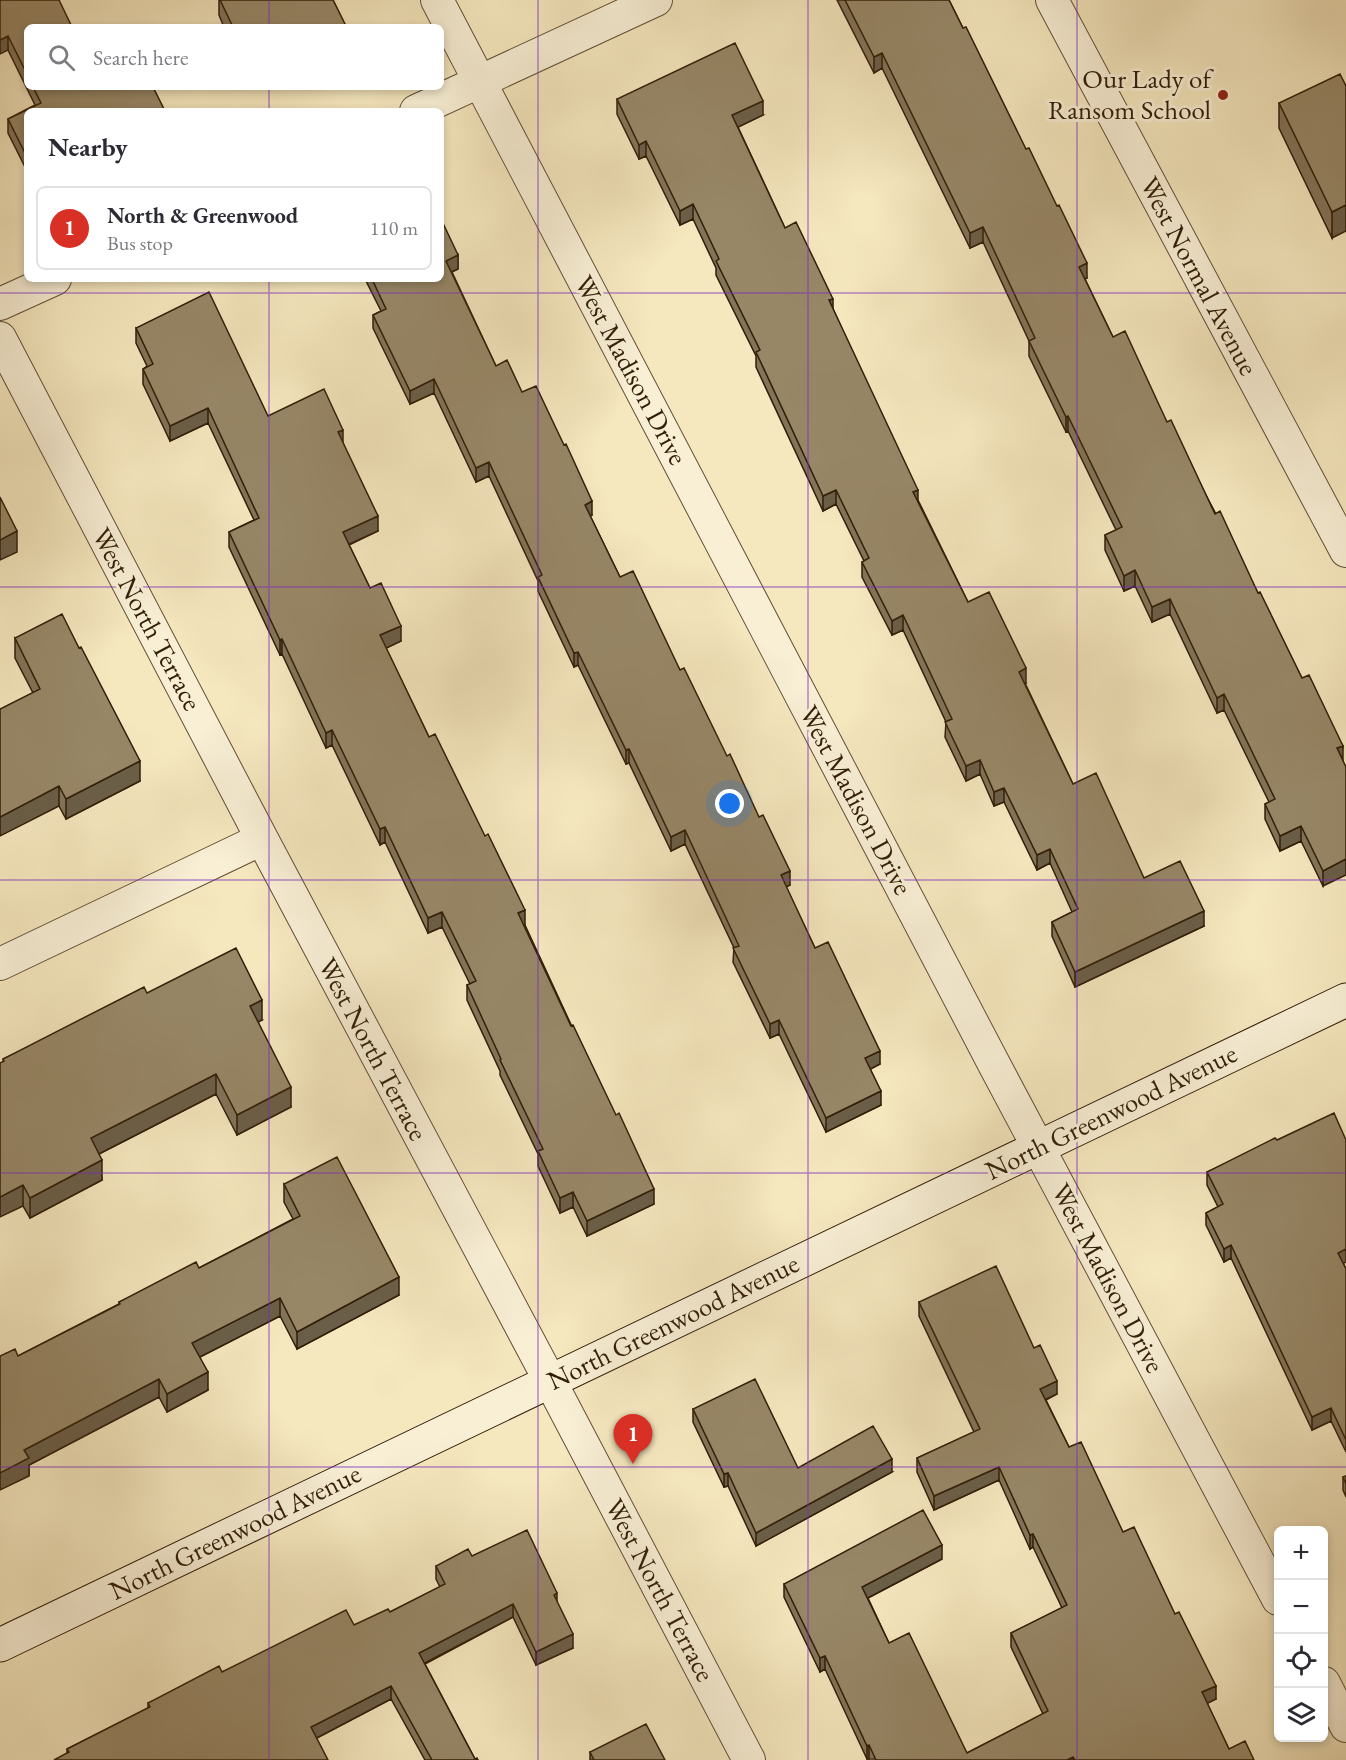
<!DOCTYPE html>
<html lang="en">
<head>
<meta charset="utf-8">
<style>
	body { margin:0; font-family:"EB Garamond",serif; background:#f7f7f7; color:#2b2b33 }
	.controls { position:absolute; right:18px; bottom:18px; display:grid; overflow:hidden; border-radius:9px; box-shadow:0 3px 9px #0003 }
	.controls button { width:54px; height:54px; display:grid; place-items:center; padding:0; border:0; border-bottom:2px solid #e1e1e2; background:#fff; color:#2b2b33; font:30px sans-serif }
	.you { position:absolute; left:730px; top:804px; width:21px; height:21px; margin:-15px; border:4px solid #fff; border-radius:50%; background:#1a73e8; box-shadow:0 0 0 9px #1a73e833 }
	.badge { display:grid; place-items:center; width:39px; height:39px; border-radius:50%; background:#d93025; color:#fff; font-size:20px; font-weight:700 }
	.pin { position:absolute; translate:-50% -50px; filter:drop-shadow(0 2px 3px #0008) }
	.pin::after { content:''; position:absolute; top:32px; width:21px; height:18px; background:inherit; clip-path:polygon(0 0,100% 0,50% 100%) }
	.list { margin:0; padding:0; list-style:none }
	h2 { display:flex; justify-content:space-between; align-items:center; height:78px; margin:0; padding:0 24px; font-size:26px }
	h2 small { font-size:20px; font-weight:400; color:#7c7c81 }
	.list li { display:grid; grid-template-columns:39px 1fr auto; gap:18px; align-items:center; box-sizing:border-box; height:84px; margin:0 12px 12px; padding:0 12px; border:2px solid #e1e1e2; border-radius:9px }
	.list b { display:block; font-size:22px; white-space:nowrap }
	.list p { margin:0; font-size:20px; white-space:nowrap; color:#7c7c81 }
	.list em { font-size:20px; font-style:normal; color:#7c7c81 }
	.icon { flex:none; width:33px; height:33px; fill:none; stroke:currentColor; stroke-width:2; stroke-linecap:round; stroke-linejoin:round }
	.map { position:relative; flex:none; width:1346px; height:1760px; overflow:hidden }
	.search { position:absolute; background:#fff; box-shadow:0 3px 9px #0003; left:24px; top:24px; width:420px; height:66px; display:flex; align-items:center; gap:15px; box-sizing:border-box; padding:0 21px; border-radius:9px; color:#7c7c81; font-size:22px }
	.panel { position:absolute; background:#fff; box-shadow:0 3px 9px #0003; left:24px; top:108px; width:420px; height:174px; border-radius:9px }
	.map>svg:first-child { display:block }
</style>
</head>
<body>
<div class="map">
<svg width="1346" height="1760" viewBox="0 0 1346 1760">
	<rect width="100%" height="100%" fill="#f5e7be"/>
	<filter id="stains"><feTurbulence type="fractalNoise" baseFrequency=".00333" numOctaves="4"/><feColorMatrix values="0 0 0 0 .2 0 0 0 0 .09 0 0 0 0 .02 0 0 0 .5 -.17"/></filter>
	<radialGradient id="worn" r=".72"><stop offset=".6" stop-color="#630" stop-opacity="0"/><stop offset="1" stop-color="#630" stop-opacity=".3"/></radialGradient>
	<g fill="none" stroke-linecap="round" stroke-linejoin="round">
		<defs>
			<path id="street" d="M437,0l558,1066 283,533
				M1052,0l294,551
				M416,111l240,-111
				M0,304l55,-25
				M0,338l262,501 288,542 199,379
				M0,964l262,-125
				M1324,1683l22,43"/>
			<path id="secondary" d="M0,1645l1346,-645"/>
		</defs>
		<use href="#street" stroke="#635036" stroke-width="34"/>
		<use href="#secondary" stroke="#321e08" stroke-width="35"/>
		<use href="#street" stroke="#f8efd5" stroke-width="32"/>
		<use href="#secondary" stroke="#f8efd5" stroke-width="33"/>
	</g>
	<path fill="#827459" stroke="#321e08" stroke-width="1.5" d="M0,0l27,27v60h126l-126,24v60l-19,-38v-14l27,-14 -27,-55z
		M219,0h114l13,27h-122l-5,-12z
		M837,0h112l138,278 -2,1 28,58 54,85 91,171 44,85 41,68 -20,140 -22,-45 -21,10 -15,-32v-15l4,-2 -45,-92 -7,3 -47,-99 -18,8 -17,-36 -11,5 -19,-41v-15l11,-5 -48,-99 -2,1 -37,-76v-15l-46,-99 -13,6 -88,-180 -8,5z
		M1346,86l-14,152 -53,-110v-25z
		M617,99l146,16 -25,12 47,101 48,81 85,191 50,102 58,81h-1l48,101 71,94 60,48 -129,61 -23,-51v-14l20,-10 -22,-49 -13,7 -33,-68 -10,4 -14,-32 -14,7 -21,-44 1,-15 -43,-92 -11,5 -30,-58v-15l2,-1 -28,-57 -13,7 -67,-144v-11l-40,-81v-7l-23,-49 -13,6 -34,-69 -7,3 -22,-45z
		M458,255v14l-6,3 44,94 26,26 70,123 -2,1 30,61 60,93 110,215 -4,2 29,61 65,116 -10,5 11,36 -55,27 -47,-98 -9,4 -37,-76 1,-14 -49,-104 -14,7 -42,-88 -3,1 -48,-99 -4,2 -36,-76v-10l-49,-105 -13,6 -42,-89 -24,11 -37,-76v-13l8,-4 -16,-32h76z
		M136,328l132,88 75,27 35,88 -29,14 21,43 31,53 -15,7 43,89 96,188 129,279 -67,32 -14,-29 -13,6 -22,-47v-12l-38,-79v-4l-33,-71v-15l3,-1 -28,-57 -14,6 -43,-91 -5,3 -48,-100 -6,3 -44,-94 -2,1 -51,-108v-15l25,-12 -46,-97 -38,18 -27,-57v-15l4,-3 -11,-23z
		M15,638l125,143 -74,38 -7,-13 -26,-113 -18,-35z
		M147,993l115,27 -4,2 33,85 -54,28 -21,-41 -117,60 3,26 -72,38 -7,-12 -20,-147z
		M1277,1140l69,122 -3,1 3,6v183l-15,-31 -19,9 -81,-172 -7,4 -18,-37v-12l12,-6 -11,-22v-13z
		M284,1184l115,111 -102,54 -17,-33 -80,41 8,33 -41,22 -8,-15 -130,68v11l-11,-120 101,-52v-2l80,-34 94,-49 -9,-17z
		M919,1302l115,46 23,46 -11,6 23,47 54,85 93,167 -9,4 22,46 25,11 -387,-1 -42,-90 -5,3 -36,-75v-13l158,-25 -74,39 21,45 78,110 76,-39 -32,-67v-14l51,-25 -29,-61 -3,2 -31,-69 -65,30 -17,-38v-14l57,-26 -55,-116z
		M693,1409l105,59 94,4 -136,74 -28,-60 -4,1 -31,-65z
		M1346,1476v21l-3,-7v-13z
		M472,1556l85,46 16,46 -37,17 -23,-48 -88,47 50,95 3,1h-53l-34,-61 -74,39 -250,15v-4l81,-41v-5l74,-31 132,-47 36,-13 50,-25 -4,-8v-13z
		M590,1752l75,8h-75z"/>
	<path fill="#6a5e48" stroke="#321e08" stroke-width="1.5" d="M8,36v14l-8,4v-14z
		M882,53v15l-8,5v-16z
		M763,101v14l-31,15v-15z
		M646,141v15l-7,3v-14z
		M693,204v15l-13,6v-14z
		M1346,205v26l-14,7v-26z
		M983,227v15l-13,6v-15z
		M458,255v14l-12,5v-13z
		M1087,263v15l-8,4v-15z
		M833,299v14l-4,-13z
		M434,379v14l-24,11v-13z
		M208,408v15l-38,18v-15z
		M1068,416v15l-2,1v-15z
		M343,430v15l-5,-13z
		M489,462v14l-13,6v-14z
		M836,490v14l-13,7v-15z
		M918,490v14l-5,-12z
		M592,501v14l-7,4v-14z
		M378,516v15l-35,16v-15z
		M17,531v21l-17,8v-20z
		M1135,570v16l-11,5v-15z
		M1170,599v15l-18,8v-15z
		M903,615v15l-11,5v-14z
		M401,626v15l-21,10v-16z
		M282,639v15l-2,1v-15z
		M578,652v13l-4,2v-14z
		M1026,668v15l-7,3v-14z
		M1224,694v16l-7,3v-15z
		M332,730v15l-6,3v-15z
		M1343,746v15l-6,-13z
		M629,749v14l-3,1v-14z
		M980,760v14l-14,7v-15z
		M140,761v20l-74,38v-20z
		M59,786v20l-59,30v-19z
		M1004,788v14l-10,4v-14z
		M1301,826v15l-21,10v-15z
		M385,827v15l-5,3v-16z
		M685,830v14l-14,7v-14z
		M1050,849v14l-13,7v-15z
		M1346,859v16l-23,11v-15z
		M790,871v14l-9,4v-14z
		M525,910v15l-7,3v-15z
		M1204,911v15l-129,61v-15z
		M442,912v15l-14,6v-15z
		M262,1000v20l-12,6v-20z
		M779,1020v14l-9,4v-14z
		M880,1051v13l-15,8v-14z
		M216,1074v20l-125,64v-20z
		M291,1087v20l-54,28v-20z
		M881,1091v14l-55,27v-14z
		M102,1160v20l-72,38v-20z
		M23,1185v21l-23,11v-20z
		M654,1189v15l-67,32v-15z
		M573,1192v15l-13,6v-15z
		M1231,1245v13l-7,4v-13z
		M1346,1249v13l-8,4v-13z
		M399,1277v18l-102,54v-17z
		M280,1298v18l-88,45v-18z
		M208,1372v18l-41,22v-18z
		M159,1379v18l-130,68v11l-29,14v-17l24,-23z
		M1057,1381v13l-17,8v-13z
		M1331,1408v13l-19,9v-13z
		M892,1459v13l-136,74v-13z
		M999,1467v13l-65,30v-14z
		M728,1473v13l-4,1v-13z
		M1033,1534v13l-3,2v-14z
		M942,1545v14l-80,42v-14z
		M557,1593v13l-3,-11z
		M513,1604v13l-94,49v-13z
		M573,1634v14l-37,17v-13z
		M825,1656v13l-5,3v-14z
		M391,1686v13l-80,42v-14z
		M1216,1686v13l-14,7v-14z
		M869,1745v14h-2v-13z"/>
	<path fill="#978767" stroke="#321e08" stroke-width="1.5" d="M0,0h59l13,27h-45v47l-19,-38 -8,4z
		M220,0h113l13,26 -3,1h-110z
		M845,0h104l14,28 3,-1 60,122 3,-1 28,58 2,-1 28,58 -8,4 34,70 12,-6 42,91 4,-2 44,94 5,-3 38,82 2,-1 42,86 7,-3 34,71 -6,2 9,19v92l-23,12 -22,-45 -21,10 -15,-32 10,-5 -51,-105 -7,4 -47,-99 -18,8 -17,-37 -11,6 -19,-41 17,-8 -54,-111 -2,1 -37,-76 6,-3 -52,-111 -13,6 -88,-180 -8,4z
		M735,43l28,58 -31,14 53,113 11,-6 37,77 -4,1 89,190 -5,2 55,110 21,-10 37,76 -7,4 54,112 23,-11 48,105 36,-17 24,50 -129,61 -23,-50 26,-13 -28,-60 -13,6 -33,-67 -10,4 -14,-32 -14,6 -21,-44 7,-3 -49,-104 -11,6 -30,-59 7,-4 -33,-68 -13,6 -67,-144 4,-2 -44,-89 3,-2 -26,-55 -13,7 -34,-70 -7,4 -22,-46z
		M1340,74l6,12v119l-14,7 -53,-109z
		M33,87h120l12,24h-138v46l-19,-38 33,-16z
		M441,219l17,36 -12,6 50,105 11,-6 15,32 14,-6 28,59 2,-1 26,57 -7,4 35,72 13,-6 47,99 4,-2 43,88 3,-2 29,63 4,-2 27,56 -9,4 34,73 13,-6 52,109 -15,7 16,33 -55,27 -47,-98 -9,4 -37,-76 6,-2 -54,-116 -14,7 -42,-88 -3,1 -48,-98 -4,1 -36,-76 4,-2 -53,-113 -13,6 -42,-89 -24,12 -37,-76 13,-6 -14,-30h69z
		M209,292l59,124 56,-27 19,41 -5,2 40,84 -35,16 27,56 11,-5 20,43 -21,9 49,102 6,-3 50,102 3,-2 37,76 -7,3 53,113 2,-1 43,90 3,-2 35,76 -67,32 -14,-29 -13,6 -22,-47 5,-2 -43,-89 1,-1 -34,-74 9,-4 -34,-69 -14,6 -43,-91 -5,2 -48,-99 -6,3 -44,-94 -2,1 -51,-108 30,-14 -51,-110 -38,18 -27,-57 10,-5 -17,-36z
		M0,497l17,34 -17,9z
		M62,614l17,34 2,-1 59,114 -74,38 -7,-13 -59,31v-108l40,-20 -25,-51z
		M236,948l26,52 -12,6 41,81 -54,28 -21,-41 -125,64 11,22 -72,38 -7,-13 -23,12v-134l4,-2 -1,-2 141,-72 3,6z
		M1334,1113l12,27v109l-8,4 8,16v171l-15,-32 -19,9 -81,-172 -7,4 -18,-36 17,-9 -16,-32 68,-34 2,2z
		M337,1157l62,120 -102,55 -17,-34 -88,45 16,29 -41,22 -8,-15 -135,71 5,8 -29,15v-117l15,-7 3,7 102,-52 -1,-2 77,-40 3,6 101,-52 -16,-32z
		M996,1266l38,82 6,-3 17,36 -17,8 29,58 12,-5 42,90 11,-5 41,87 4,-2 37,74 -14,6 27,57 16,-8 9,19h-179l-2,-3 -6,3h-191l-7,-15 -2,1 -42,-90 -5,2 -36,-74 139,-74 19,35 -80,42 27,56 20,-10 58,120 81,-42 -37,-78 56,-28 -34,-71 -3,1 -31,-68 -65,29 -17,-38 63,-29 -61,-127z
		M755,1379l43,89 75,-42 19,33 -136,74 -28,-60 -4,1 -31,-65z
		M1346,1476v8l-3,-7z
		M527,1530l30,63 -3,2 19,39 -37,18 -23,-48 -94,49 56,106 2,-1 1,2h-46l-41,-74 -80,41 17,33h-274l15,-8 -2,-3 83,-42 -2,-4 71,-37 3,6 124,-62 8,15 34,-16 2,3 55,-28 -9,-18 32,-17 4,7z
		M646,1724l19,36h-71l-4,-8z"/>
	<path fill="none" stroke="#7b2cbf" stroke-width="1.5" stroke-opacity="0.55" d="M269,0v27M538,0v1760M808,0v1760M1077,0v1760M269,87v24M269,279v1481M0,293h1346M0,587h1346M0,880h1346M0,1173h1346M0,1467h1346"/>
	<circle fill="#8f2418" stroke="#f8efd5" stroke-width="2" cx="1223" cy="95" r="6"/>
	<g text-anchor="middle" stroke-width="6" stroke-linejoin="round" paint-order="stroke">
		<g font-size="27" fill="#321e08" stroke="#f8efd5" text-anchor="end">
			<text x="1211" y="88">Our Lady of<tspan x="1211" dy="31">Ransom School</tspan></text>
		</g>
		<g font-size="27" fill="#321e08" stroke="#f8efd5">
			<text transform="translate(1199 276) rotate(62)" y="9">West Normal Avenue</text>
			<text transform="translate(631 370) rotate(62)" y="9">West Madison Drive</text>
			<text transform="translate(147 619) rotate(62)" y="9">West North Terrace</text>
			<text transform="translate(856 800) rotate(62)" y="9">West Madison Drive</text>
			<text transform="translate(373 1049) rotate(62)" y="9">West North Terrace</text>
			<text transform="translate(1111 1112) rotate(-26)" y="9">North Greenwood Avenue</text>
			<text transform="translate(1108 1278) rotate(62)" y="9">West Madison Drive</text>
			<text transform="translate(673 1322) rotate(-26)" y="9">North Greenwood Avenue</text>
			<text transform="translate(235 1532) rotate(-26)" y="9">North Greenwood Avenue</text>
			<text transform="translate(660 1590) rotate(62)" y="9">West North Terrace</text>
		</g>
	</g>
	<rect width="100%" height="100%" filter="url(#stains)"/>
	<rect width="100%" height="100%" fill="url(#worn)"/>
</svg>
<div class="controls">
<button>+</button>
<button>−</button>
<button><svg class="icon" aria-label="locate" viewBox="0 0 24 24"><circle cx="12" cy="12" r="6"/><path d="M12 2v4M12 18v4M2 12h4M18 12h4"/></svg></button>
<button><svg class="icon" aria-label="layers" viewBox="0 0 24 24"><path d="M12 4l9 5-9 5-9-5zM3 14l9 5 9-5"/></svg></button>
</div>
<div class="you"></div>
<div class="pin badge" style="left:633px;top:1464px">1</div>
<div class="search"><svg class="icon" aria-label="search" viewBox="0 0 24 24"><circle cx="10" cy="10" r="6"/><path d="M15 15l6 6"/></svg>Search here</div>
<section class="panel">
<h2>Nearby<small></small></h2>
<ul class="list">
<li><span class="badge">1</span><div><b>North &amp; Greenwood</b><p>Bus stop</p></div><em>110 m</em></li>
</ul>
</section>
</div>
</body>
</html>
